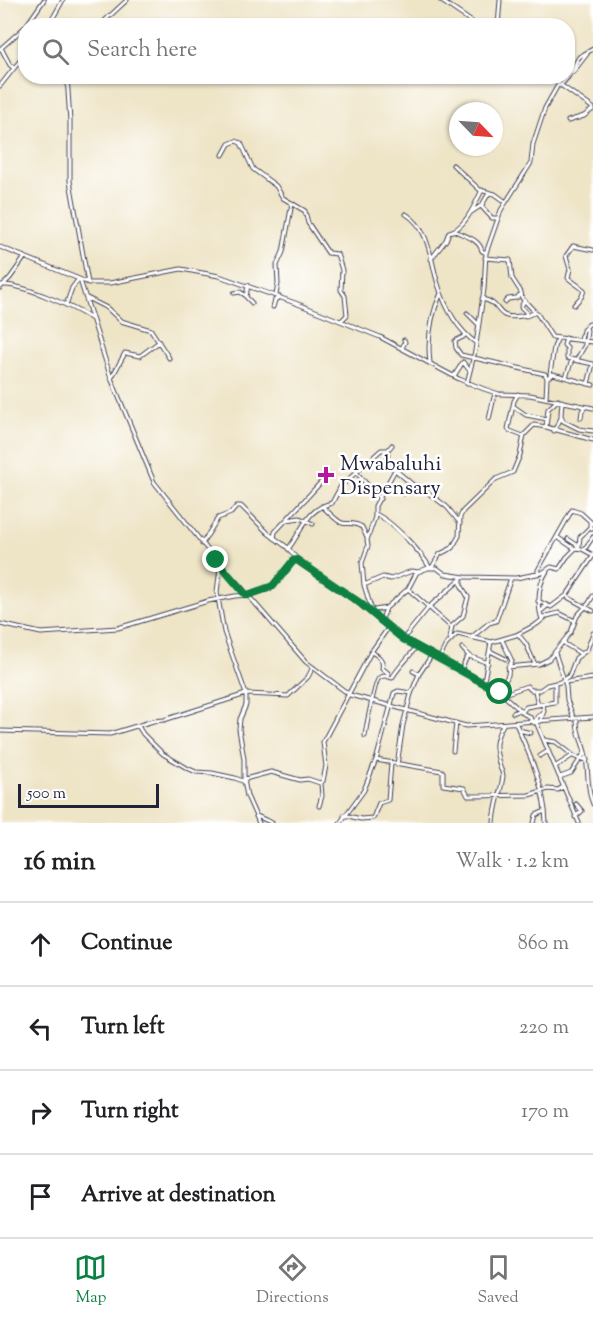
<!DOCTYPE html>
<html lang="en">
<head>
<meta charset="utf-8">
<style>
	body { margin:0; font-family:"Sorts Mill Goudy",serif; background:#f6f6f6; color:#202124 }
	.compass { position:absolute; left:449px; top:102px; width:54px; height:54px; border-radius:50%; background:#fff; box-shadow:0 2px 4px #0004; rotate:115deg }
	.scale { position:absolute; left:18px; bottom:15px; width:141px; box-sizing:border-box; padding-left:6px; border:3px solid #22223b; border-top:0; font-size:16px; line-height:21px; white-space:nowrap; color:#22223b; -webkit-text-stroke:4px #fff; paint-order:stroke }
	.stop { position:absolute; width:18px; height:18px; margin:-14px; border:4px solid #0b8043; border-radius:50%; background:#fff }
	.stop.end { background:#0b8043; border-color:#fff; box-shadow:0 2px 6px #0008 }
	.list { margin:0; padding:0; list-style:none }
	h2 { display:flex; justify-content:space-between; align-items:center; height:78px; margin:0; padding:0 24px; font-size:26px }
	h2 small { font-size:20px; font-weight:400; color:#757577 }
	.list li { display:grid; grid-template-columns:39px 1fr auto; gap:18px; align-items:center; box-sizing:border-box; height:84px; padding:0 24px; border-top:2px solid #e0e0e0 }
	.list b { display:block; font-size:22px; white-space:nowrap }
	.list em { font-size:20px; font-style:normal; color:#757577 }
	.icon { flex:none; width:33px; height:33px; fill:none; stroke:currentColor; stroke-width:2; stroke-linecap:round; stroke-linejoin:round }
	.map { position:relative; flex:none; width:593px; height:823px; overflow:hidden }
	.search { position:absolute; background:#fff; box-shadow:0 2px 4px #0004; left:18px; right:18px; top:18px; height:66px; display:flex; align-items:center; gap:15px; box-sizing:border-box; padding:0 21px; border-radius:24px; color:#757577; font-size:22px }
	.sheet { height:414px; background:#fff }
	nav { display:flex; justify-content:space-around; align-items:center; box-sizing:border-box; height:84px; border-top:2px solid #e0e0e0; background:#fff; font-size:16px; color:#757577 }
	nav a { display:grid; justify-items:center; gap:3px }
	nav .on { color:#0b8043 }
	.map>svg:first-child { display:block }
</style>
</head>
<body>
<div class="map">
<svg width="593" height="823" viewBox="0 0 593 823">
	<rect width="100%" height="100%" fill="#fff"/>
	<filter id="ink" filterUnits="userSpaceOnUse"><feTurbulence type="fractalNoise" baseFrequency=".0167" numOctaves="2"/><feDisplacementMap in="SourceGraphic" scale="12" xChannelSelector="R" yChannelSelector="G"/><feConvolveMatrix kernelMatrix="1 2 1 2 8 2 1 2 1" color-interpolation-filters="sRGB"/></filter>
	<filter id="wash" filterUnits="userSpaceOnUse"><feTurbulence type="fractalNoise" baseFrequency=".008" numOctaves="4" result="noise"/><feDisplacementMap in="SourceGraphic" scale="24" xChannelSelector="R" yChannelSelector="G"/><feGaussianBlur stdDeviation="1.35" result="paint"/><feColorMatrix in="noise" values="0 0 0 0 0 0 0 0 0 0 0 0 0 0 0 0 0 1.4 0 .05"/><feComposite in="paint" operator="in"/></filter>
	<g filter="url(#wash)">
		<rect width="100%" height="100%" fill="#eee4c6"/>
	</g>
	<g filter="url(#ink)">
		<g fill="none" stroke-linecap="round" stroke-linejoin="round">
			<defs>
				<path id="minor" d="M440,0l38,26
					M26,26l18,-26
					M46,26l8,-10 9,-16
					M99,26l28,-26
					M498,26l2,-26
					M1,48l9,17 4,3
					M0,49l26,-23
					M573,72l14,-18
					M67,76l3,45v60l18,102
					M548,76l45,32
					M0,86l26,-33
					M560,86l8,-9 11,-20 14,-8
					M568,121l16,-5 9,-7
					M223,155l6,-11 7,-3 5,2 12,26 23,17 7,12 22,13 3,12 20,30 9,1 5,16 -1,20 4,6 2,19 -6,6
					M453,165l27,25 15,4 11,8
					M481,206l11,12h5
					M470,213l12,-8 7,-12
					M406,214c24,15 24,45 32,70 7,23 19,45 38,59
					M455,231c10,5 24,8 27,20l4,2
					M0,247l89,36h21l71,-14 38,7 79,28 82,33 79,42 25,10 15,5 31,1 63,13
					M485,258l25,2 2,18 9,14 1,6 16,17 14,22 41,5
					M431,259l15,-19 3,-8c16,-3 26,-28 33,-42
					M80,280l31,98 43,104 73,92 13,12 66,76 44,33 116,31 127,-9
					M0,285c22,-2 73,22 92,34
					M248,285l-2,12 6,6
					M0,288l10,-10 15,-21
					M234,293l6,-1 5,3
					M276,295l2,-11 -1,-19 6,-13 9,-49
					M87,298l20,10 14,13 30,9 18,28
					M482,299c23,4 10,24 44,16
					M524,301l-3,6 5,5v4l10,-4
					M505,302l3,-3 8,-1 4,-3
					M66,305l6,-17 6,-8
					M574,305l8,-9 2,-6 -16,-12 2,-9 -4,-13 7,-10 20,4
					M273,307l2,-7 5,-3
					M467,313l11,11
					M586,327l1,4 -2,14 -8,14 2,2 14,3 -5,20
					M466,334l-3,3 -8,4 1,7 5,7 75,17 9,2 2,4
					M566,338l-2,7 3,3v10l11,3
					M581,340l2,-10 6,-6h4
					M402,348l3,-6 -1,-2
					M430,363c-3,-25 1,-48 11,-70
					M550,374l4,-27 4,-9
					M454,376l9,-14 7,9
					M112,377l13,-24 15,3 19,-14
					M566,377l6,-17
					M467,383l8,-32 9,-62 2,-36 15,-43 30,-47 2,-19 12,-36 13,-23
					M518,394l-4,7 -6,28 2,2 13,5
					M546,398l1,-20 6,-4 40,11
					M558,400l-10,9 -2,18 47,13
					M562,401l-1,14 2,6 16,8 14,2
					M513,406l13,9 21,4
					M581,418l1,-7 3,-4
					M489,419l6,-26
					M554,431l7,-13
					M388,451l-1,12 26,22
					M356,472l24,27
					M389,483l14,11 10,-9 6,1 28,21 13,16
					M322,506c5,5 15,15 20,17 8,2 10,-2 20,4l5,11
					M375,514c16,6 47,39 55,54
					M287,520l13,-2 13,6
					M590,522v5l3,2
					M557,537l18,12
					M274,538l1,-6 49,-53
					M568,539l9,6
					M202,544l16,-26 13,-5 6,-7h4l27,27 20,15 13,16 59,40 39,32 101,56 24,22 6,3 2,5
					M579,546l1,-9 10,-10
					M288,549c15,-19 18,-40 44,-46l9,-17 40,-36h7l4,-5
					M584,550l9,-13
					M593,556l-26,39 2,3 24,13
					M432,567l8,-13 12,-6 7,-12 1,-19 3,-6 33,-32 17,-7 7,-17 4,-20 10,-10 12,2
					M220,568l-3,24 7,40 22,62v11l-6,14 -1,10 5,30v21l3,16 12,27
					M538,573v-3l34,-60 9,3 12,11
					M364,585l19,-8 8,2 21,-8 6,1 10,-4h9l8,6 20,3 51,1 26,-5 9,-6 8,2 8,-12 9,-9 6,1 11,6
					M408,589l43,38
					M538,601l13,6 16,-12
					M372,611l-8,-26 -2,-22 6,-17 -1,-6 8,-23v-11l20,-36
					M540,612c-2,-13 -1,-29 7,-41
					M372,613l3,-3 11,-2 22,-19 9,-17
					M542,620l-2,-8 7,-6
					M381,622l5,-14
					M0,624l41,9 77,-5 90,-27 27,-5 13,-1 21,-6 24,-28 4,-1
					M518,634l8,10 9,20
					M472,637l17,-14 7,-2 15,-43
					M450,638l2,-12 11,-10 5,-19 -7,-12v-7
					M403,639l26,-32 32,-28
					M564,641l1,3 16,10
					M462,648l7,8
					M490,651l16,8
					M371,652c8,4 13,8 11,16l6,5v4
					M555,653l11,33 1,14 7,19
					M439,659l7,-14 11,-11 35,8 24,-7 21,-11 10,-8 12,-3 16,8
					M508,667l31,-3 10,-5 22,-27 6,-16 12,-13 4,-7
					M461,670l5,-11 3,-3 19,7
					M413,671l6,3
					M484,681l7,-39
					M565,682l28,-4
					M535,691l3,14
					M500,692l8,-17 1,-9 3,-5 -10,-21
					M504,694l23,-8 4,4h9l7,-5 13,-3 9,-6 7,-18 11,-8 6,-17
					M522,712l4,-5 29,-5v-19
					M513,713l6,-3
					M577,719c-1,12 5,21 8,33 4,16 1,36 8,52
					M536,722l43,101
					M540,722l4,-11 -1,-7
					M534,723l4,-7 5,-2
					M516,724c14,31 29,64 30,99
					M138,726l5,8 20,20 24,14 9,4 16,1 23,5 10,4
					M519,730l12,3
					M0,731l110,3 43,-13 11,-1 82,-26 42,2 20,-19 5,-10
					M365,736c1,-8 10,-55 14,-58 4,-3 9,-2 13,0 7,-12 17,-20 24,-31
					M544,740l12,2 19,15 12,3
					M453,751l3,-28
					M540,756l8,-5
					M376,760l66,11 1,1v13l21,3 4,8h3l58,-1 19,-6 10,1 5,-3
					M397,765l6,-40 8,-31 8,-20 13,-19
					M556,766l16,-10
					M560,777l11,-4 14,-21
					M245,779l26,-7 29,8 8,-1 12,4 3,-2 3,-15 -3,-24 48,-90 17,-24
					M319,806l3,-10 -1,-13
					M344,815l17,4 12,-1 6,-15 9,-3 3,-36
					M257,816l15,7
					M575,817l7,-6 -6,-7
					M340,823l24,-33 13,-33 17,-64 4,-2 13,2
					M494,823c1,-18 7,-31 9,-47 0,-3 -2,-6 -3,-9 -5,-18 -7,-26 3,-42
					M534,823l2,-8 9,-4"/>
			</defs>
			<use href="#minor" stroke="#413f50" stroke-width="5"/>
			<use href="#minor" stroke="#fff" stroke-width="3"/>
		</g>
	</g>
	<g fill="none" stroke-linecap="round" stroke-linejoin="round" filter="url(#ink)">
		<path stroke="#0b8043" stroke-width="8" d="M216,560l29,34 3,1 25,-9 20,-25 4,-1 63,43 43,36 97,53"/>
	</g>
	<path fill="#b5179e" stroke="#fff" stroke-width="2" d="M323 466h6v6h6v6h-6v6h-6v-6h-6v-6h6z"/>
	<g text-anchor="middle" stroke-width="5" stroke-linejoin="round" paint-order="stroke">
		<g font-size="21" fill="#22223b" stroke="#fff" text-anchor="start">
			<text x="340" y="470">Mwabaluhi<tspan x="340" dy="24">Dispensary</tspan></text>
		</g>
	</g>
</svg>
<svg class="compass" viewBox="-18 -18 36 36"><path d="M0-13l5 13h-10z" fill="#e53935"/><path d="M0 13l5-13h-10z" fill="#757577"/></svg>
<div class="scale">500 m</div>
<div class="stop" style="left:500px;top:692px"></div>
<div class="stop end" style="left:216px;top:560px"></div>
<div class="search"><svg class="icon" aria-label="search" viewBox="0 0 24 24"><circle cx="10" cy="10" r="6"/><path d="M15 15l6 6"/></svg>Search here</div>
</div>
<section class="sheet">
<h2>16 min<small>Walk · 1.2 km</small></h2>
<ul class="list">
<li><svg class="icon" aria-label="ahead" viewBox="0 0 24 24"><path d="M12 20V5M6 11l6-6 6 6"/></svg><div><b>Continue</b></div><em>860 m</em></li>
<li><svg class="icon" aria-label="left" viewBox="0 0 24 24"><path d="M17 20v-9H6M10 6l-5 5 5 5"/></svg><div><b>Turn left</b></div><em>220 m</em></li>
<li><svg class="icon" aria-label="right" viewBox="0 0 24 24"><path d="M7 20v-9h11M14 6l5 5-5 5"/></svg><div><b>Turn right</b></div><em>170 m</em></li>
<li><svg class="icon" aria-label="arrive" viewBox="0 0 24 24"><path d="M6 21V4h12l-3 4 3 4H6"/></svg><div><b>Arrive at destination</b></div></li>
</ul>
</section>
<nav>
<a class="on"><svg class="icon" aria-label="map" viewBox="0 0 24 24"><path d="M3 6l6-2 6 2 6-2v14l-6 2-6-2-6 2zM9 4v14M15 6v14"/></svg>Map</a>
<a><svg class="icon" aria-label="directions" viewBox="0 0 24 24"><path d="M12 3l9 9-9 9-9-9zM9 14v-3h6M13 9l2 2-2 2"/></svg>Directions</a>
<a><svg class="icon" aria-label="saved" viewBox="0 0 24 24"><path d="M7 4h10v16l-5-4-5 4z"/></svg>Saved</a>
</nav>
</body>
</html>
